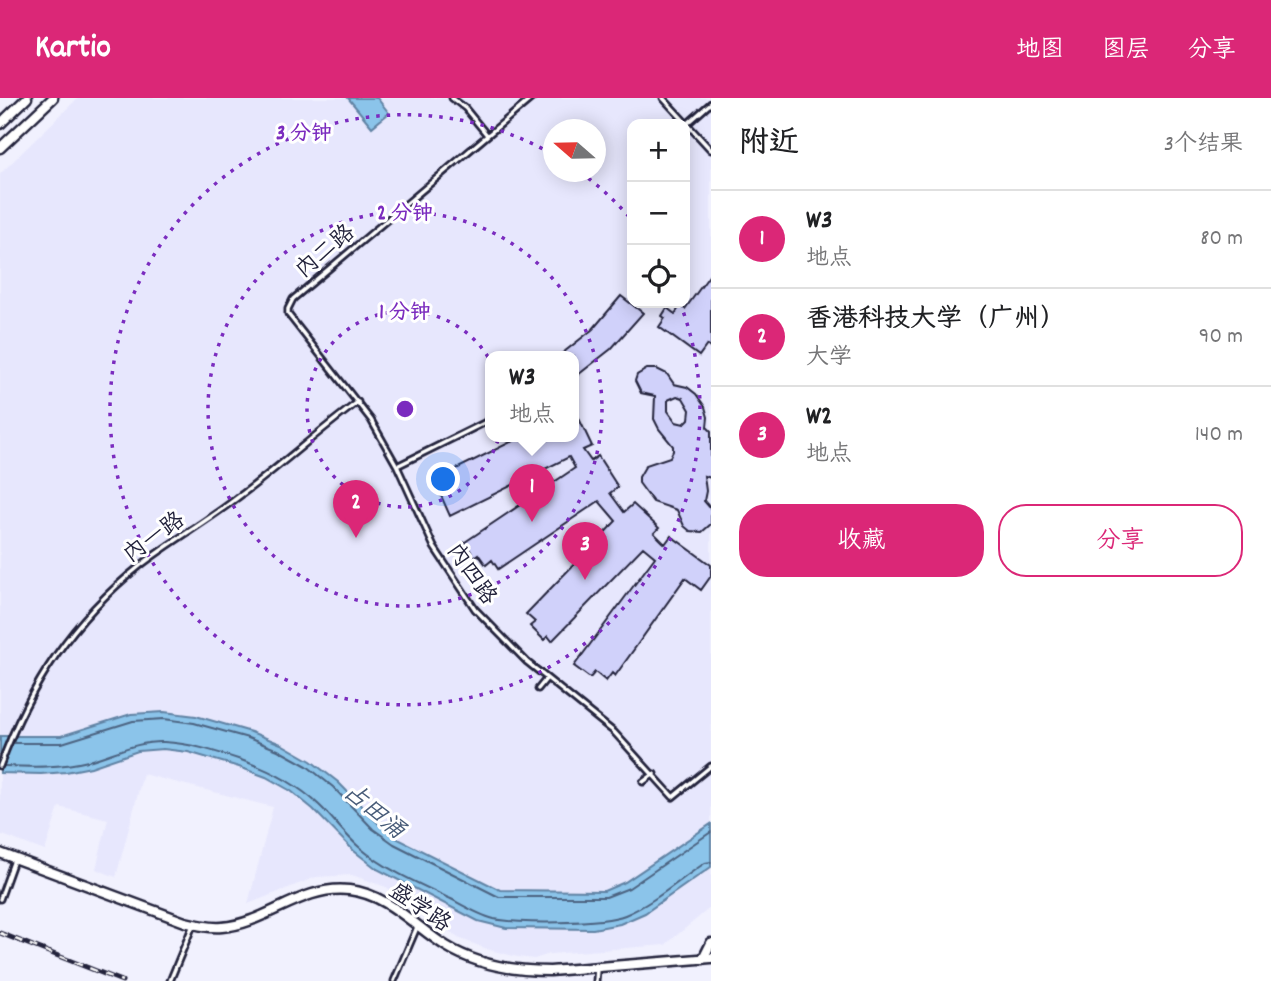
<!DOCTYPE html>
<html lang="zh">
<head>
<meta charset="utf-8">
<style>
	body { margin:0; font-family:Dekko,"LXGW WenKai TC",sans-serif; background:#f6f6f6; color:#202124 }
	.controls { position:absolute; right:21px; top:21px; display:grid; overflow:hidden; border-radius:14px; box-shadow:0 4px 18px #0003 }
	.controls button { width:63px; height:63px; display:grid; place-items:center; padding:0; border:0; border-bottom:2px solid #e0e0e0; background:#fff; color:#202124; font:35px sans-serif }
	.compass { position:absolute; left:543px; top:21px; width:63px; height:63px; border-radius:50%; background:#fff; box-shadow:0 4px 18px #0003; rotate:290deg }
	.you { position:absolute; left:444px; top:382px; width:24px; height:24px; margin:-18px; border:5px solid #fff; border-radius:50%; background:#1a73e8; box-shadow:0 0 0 10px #1a73e833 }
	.badge { display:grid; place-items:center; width:46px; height:46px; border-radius:50%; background:#db2777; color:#fff; font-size:23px; font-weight:700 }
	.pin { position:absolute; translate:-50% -58px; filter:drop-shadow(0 2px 4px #0008) }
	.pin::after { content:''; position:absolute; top:37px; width:24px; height:21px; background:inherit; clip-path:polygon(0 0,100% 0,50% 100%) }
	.popup { position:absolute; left:485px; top:253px; width:94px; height:91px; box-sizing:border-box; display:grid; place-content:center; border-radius:14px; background:#fff; filter:drop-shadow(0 2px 5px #0005); font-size:23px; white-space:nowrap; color:#757577 }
	.popup b { font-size:26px; color:#202124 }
	.popup::after { content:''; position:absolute; left:50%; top:100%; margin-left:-14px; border:14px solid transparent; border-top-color:#fff }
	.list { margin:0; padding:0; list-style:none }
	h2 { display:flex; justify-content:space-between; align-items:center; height:91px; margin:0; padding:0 28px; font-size:30px }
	h2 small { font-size:23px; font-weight:400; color:#757577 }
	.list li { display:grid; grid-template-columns:46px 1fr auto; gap:21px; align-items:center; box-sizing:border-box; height:98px; padding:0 28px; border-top:2px solid #e0e0e0 }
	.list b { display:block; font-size:26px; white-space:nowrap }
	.list p { margin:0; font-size:23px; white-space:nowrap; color:#757577 }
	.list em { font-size:23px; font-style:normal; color:#757577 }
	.actions { display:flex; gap:14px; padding:21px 28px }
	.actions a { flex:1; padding:16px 0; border:2px solid #db2777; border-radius:28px; text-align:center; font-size:24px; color:#db2777 }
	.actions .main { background:#db2777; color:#fff }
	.icon { flex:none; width:38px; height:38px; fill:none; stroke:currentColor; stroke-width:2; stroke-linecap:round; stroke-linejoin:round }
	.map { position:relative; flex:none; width:711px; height:883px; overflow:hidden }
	header { display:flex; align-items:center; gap:42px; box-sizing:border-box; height:98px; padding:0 35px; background:#db2777; color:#fff }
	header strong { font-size:33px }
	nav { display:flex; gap:38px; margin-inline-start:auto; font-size:24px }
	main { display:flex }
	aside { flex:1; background:#fff }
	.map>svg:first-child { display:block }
</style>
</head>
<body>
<header>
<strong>Kartio</strong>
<nav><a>地图</a><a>图层</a><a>分享</a></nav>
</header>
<main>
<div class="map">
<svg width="711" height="883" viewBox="0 0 711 883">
	<rect width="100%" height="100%" fill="#f1f1fe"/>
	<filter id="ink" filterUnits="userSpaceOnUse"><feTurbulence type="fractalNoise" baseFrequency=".0143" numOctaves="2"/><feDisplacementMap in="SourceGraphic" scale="14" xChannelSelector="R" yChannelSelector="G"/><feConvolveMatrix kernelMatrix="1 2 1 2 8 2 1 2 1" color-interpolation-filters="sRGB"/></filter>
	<g filter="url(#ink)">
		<path fill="#e7e7fd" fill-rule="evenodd" d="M78,0h633v809l-46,38 -115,9 -16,5 -16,-2 -28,-7 -32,-12 -42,-32 -30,-19 -34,-12 -36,2 -68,27 25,-97 -130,-33 -27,103 -20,-8 12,-50 -49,-12 -14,44 -45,-17v-660zM632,26h53v179h-53zM554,32h42v42h-42zM490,258h84v80h-84z"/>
		<path fill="#8bc4ea" stroke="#6183a4" stroke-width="2" d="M348,0h29l12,15 -17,14z
			M164,614l32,4 55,16 30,12 30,17 27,21 40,41 20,16 102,51 104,1 21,-9 86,-58v43l-66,46 -25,11 -27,5 -87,-1 -28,-7 -101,-52 -23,-18 -41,-42 -22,-18 -25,-14 -27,-10 -51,-15 -25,-3 -25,2 -47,16 -25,5 -25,2 -41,-1v-37h61l70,-22z"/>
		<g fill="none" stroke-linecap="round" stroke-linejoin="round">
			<path stroke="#4c6381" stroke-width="2" d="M13,645h49l71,-22 31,-2 30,4 54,15 30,12 29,16 26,21 40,42 21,15 105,53h107l23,-9 82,-56
				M4,668c28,1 56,2 84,-5 26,-7 49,-20 76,-19 26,1 53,10 77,18 29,10 56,24 78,45 14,13 25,29 40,42 27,23 60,37 92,52 13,7 28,16 43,20 25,5 109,5 131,-4 29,-12 54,-35 80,-52l6,-1"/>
		</g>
		<path fill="#d0d1fa" stroke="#22223b" stroke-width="2" fill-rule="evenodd" d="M711,175v76l-4,-4 -8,11 -40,-29 6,-9 -3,-2 5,-8 8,6 5,-8 5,3z
			M621,198l22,17 -32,36 -37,29v-22h-15l34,-27z
			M647,271h10l10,5 7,10 13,3 9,7 9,13 3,10 -1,10 4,4v47l-7,-2 2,15 -2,10 7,8v15l-9,8 -12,-1 -6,-5 -7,-16 -24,-8 -14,-19v-6l7,-12 24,-8 3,-6v-5l-14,-17 -5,-10 1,-23 -14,-3 -6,-12 2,-6zM677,298l6,2 7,12 -1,9 -5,5 -8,-2 -8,-11v-11z
			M574,310l18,38 -9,4 8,11 7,-5 20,31 -8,6 14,19 9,-8 26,24 -5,5 11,11 6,-8 40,29v11l-10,14 -16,-12 -70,98 -3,-3 -6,8 -11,-9 -5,6 -16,-12 81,-109 -12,-10 -91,94 -4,-5 -4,4 -14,-14 5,-4 -9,-8 90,-93 -17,-20 -101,68 -6,-9 -6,5 -8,-11 -4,3 -9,-15 110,-74 -6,-11 -119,59 -16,-36 89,-44h51z"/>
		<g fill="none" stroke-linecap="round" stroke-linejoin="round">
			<defs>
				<path id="service" d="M452,0l13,10 22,27
					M532,0l-239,201 -5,10v5l83,106 26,46 37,81 41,62 52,53 87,70 59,65 38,-31
					M663,0l48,52
					M686,27l25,-22
					M397,368l93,-46
					M538,591l9,-11
					M0,668c30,-82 72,-146 141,-201 31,-24 65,-43 96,-67 41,-30 79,-65 121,-96
					M643,684l11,-8
					M0,801l14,-39
					M170,883l23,-56
					M394,883l24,-56
					M596,883l1,-12"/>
				<path id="tertiary" d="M0,26l27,-26
					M0,50l53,-50
					M0,755l185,69c12,3 24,6 37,5 46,-4 79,-42 127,-37 39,4 66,37 97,56 31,19 68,25 104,25l161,-13
					M703,861l8,-16"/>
			</defs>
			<use href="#service" stroke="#22223b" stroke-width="9"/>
			<use href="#tertiary" stroke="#22223b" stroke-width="13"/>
			<use href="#service" stroke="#fff" stroke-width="3.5"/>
			<use href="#tertiary" stroke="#fff" stroke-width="8"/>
			<defs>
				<path id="rail" d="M0,835l122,48"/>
			</defs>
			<use href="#rail" stroke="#22223b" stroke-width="5"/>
			<use href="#rail" stroke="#fff" stroke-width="2.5" stroke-dasharray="8" stroke-linecap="butt"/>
		</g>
	</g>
	<g fill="none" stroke="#7b2cbf" stroke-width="3.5" stroke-dasharray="3.5 7">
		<circle cx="405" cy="311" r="98"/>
		<circle cx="405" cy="311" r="197"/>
		<path d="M580 74A295 295 0 0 1 631 121M680 205A295 295 0 1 1 552 56"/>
	</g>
	<g text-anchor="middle" stroke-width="6" stroke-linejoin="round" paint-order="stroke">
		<g font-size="23" fill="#22223b" stroke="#fff">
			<text transform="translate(324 152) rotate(-40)" y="8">内二路</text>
			<text transform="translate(153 438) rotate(-36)" y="8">内一路</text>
			<text transform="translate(473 475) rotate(55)" y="8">内四路</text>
			<text transform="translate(421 808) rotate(34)" y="8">盛学路</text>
		</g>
		<g font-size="24" font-style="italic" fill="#475b78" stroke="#fff">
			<text transform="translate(375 712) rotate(40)" y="8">占田涌</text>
		</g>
	</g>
	<circle cx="405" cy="311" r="10" fill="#7b2cbf" stroke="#fff" stroke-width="3.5"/>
	<g font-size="21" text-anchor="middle" font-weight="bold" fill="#7b2cbf" stroke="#fff" stroke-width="6" stroke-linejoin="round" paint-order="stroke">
		<text x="304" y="41">3 分钟</text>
		<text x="405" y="121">2 分钟</text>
		<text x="405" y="220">1 分钟</text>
	</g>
</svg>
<div class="controls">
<button>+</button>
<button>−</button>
<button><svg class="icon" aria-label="locate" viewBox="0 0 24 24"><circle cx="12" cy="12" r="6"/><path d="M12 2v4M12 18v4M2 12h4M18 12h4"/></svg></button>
</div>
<svg class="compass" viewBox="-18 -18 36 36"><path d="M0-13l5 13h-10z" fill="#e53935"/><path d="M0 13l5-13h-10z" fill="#757577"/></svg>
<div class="you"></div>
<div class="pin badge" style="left:532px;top:424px">1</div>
<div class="popup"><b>W3</b>地点</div>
<div class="pin badge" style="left:356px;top:440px">2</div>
<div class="pin badge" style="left:585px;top:482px">3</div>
</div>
<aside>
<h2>附近<small>3个结果</small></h2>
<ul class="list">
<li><span class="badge">1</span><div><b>W3</b><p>地点</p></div><em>80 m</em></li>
<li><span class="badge">2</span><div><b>香港科技大学（广州）</b><p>大学</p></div><em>90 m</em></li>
<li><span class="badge">3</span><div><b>W2</b><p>地点</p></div><em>140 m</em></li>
</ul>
<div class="actions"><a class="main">收藏</a><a>分享</a></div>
</aside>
</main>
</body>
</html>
